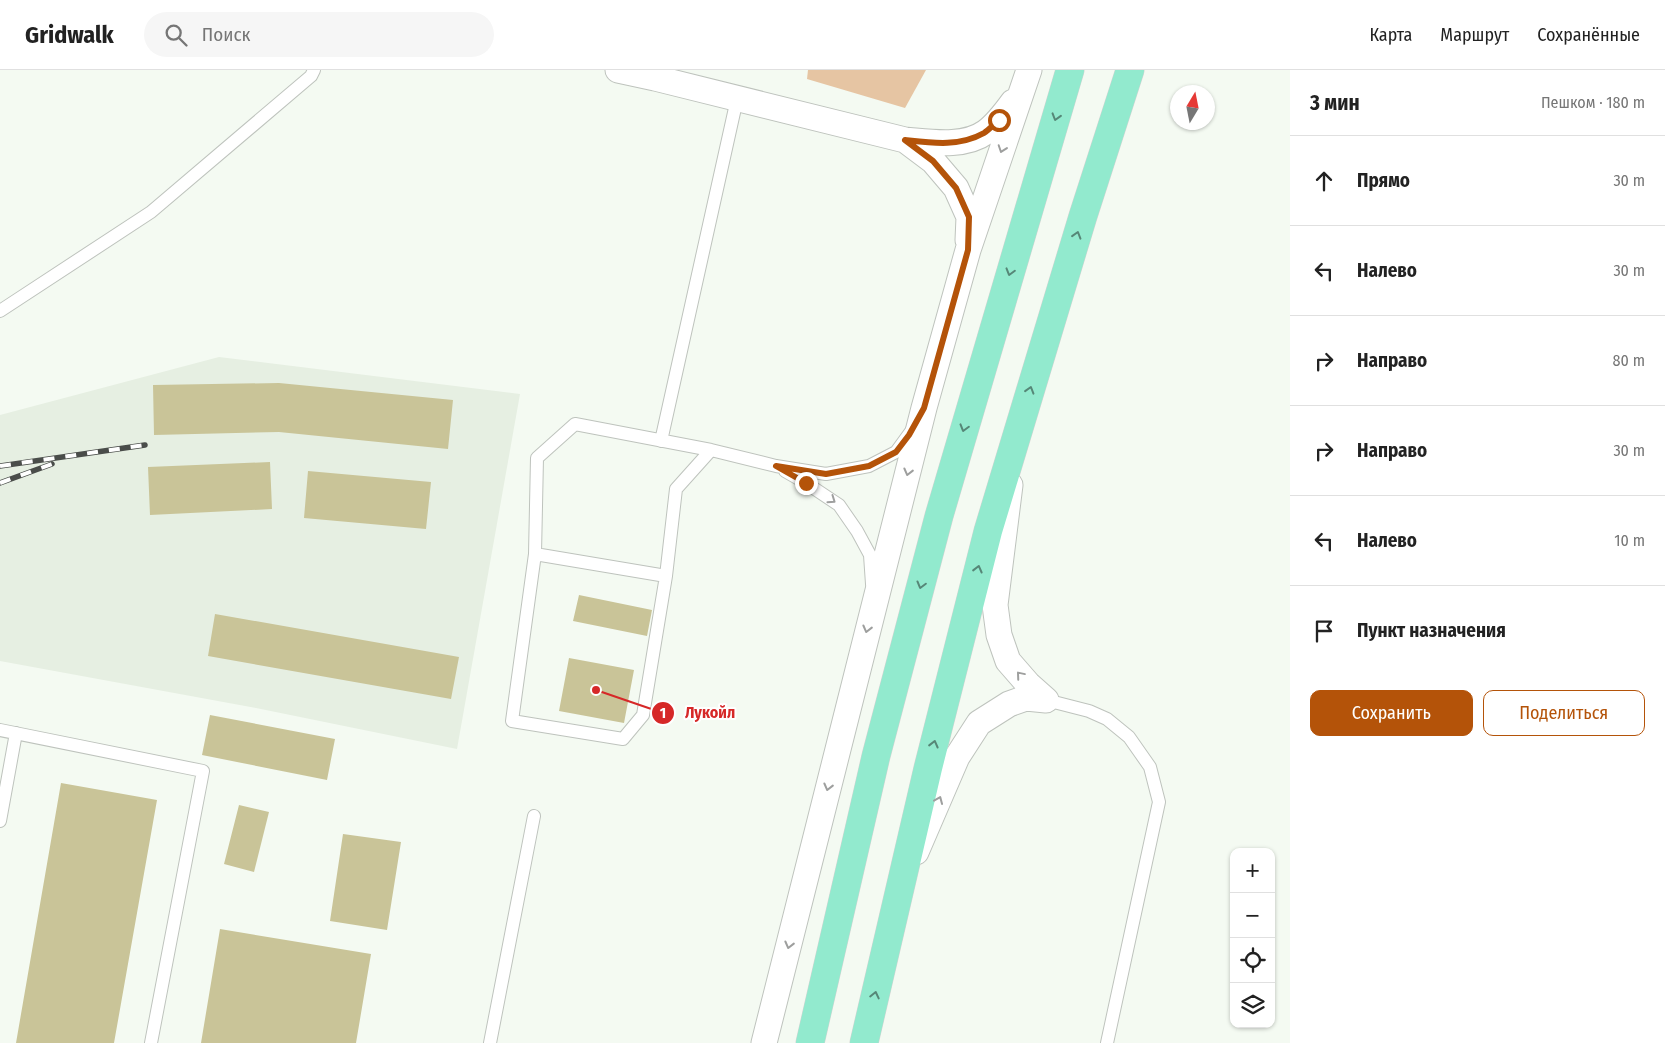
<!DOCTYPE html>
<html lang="ru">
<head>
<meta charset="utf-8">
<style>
	body { margin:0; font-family:"Fira Sans Condensed",sans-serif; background:#f6f6f6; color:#222 }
	.controls { position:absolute; right:15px; bottom:15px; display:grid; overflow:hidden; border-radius:10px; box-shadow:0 1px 4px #0004 }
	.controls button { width:45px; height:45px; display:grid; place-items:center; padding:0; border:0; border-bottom:1px solid #e0e0e0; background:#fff; color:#222; font:25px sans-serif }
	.compass { position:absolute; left:1170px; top:15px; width:45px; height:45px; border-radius:50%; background:#fff; box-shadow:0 1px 4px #0004; rotate:10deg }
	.stop { position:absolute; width:15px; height:15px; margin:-11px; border:4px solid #b45309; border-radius:50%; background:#fff }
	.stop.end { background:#b45309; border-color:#fff; box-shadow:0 1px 5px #0008 }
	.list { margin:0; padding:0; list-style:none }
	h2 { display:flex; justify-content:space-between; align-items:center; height:65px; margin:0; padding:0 20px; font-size:21px }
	h2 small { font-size:16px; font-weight:400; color:#767676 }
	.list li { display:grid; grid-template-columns:32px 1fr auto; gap:15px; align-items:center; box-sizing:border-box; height:90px; padding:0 20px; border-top:1px solid #e0e0e0 }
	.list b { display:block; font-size:19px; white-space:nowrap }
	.list em { font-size:16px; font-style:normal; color:#767676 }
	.actions { display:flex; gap:10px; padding:15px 20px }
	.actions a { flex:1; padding:11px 0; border:1px solid #b45309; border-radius:10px; text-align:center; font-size:18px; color:#b45309 }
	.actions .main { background:#b45309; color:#fff }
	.icon { flex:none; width:28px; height:28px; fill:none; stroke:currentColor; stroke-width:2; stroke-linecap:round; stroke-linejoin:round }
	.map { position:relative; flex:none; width:1290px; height:973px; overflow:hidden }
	header { display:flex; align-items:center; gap:30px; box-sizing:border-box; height:70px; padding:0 25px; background:#fff; border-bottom:1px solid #e0e0e0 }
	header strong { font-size:24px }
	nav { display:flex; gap:28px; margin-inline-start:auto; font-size:18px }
	.search { width:350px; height:45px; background:#f6f6f6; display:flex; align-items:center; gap:12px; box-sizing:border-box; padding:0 18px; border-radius:28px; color:#767676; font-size:19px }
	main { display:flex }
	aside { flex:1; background:#fff }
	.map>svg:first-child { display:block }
</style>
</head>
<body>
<header>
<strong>Gridwalk</strong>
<div class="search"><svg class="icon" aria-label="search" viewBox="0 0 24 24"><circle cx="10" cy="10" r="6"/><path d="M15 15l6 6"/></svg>Поиск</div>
<nav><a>Карта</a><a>Маршрут</a><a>Сохранённые</a></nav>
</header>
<main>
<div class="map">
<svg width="1290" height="973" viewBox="0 0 1290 973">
	<rect width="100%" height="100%" fill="#f4faf2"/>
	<path fill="#e6efe2" d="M219,287l301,37 -63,355 -201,-41 -256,-47v-246z"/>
	<path fill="#e6c5a3" d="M808,0h118l-21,38 -98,-29z"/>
	<path fill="#c9c498" d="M279,313l174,17 -5,49 -169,-17 -125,3 -1,-50z
		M270,392l2,47 -122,6 -2,-48z
		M308,401l123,11 -5,47 -122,-11z
		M579,525l73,15 -5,26 -74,-15z
		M215,544l244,43 -8,42 -243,-43z
		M569,588l65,12 -10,53 -65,-12z
		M210,645l125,24 -8,41 -125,-25z
		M61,713l96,17 -43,243h-98z
		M239,735l30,7 -15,60 -30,-8z
		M343,764l58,8 -14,88 -57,-9z
		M220,859l151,25 -15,89h-155z"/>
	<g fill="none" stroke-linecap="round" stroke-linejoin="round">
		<defs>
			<path id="lane" d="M0,241l151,-99 160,-136 3,-6
				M661,371l76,-342
				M785,401l21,12 33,22 18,26 13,24 2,29
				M535,484l-23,167 111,18 20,-24 23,-139 10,-87 35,-39
				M666,506l-131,-22 2,-96 38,-34 136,26 65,16 50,8 43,-8 27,-14 16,-22
				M1046,630l43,11 18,8 22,18 21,30 9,35 -52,241
				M0,660l203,41 -52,272
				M0,751l16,-88
				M490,973l44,-227"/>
			<path id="street" d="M618,0l37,8 250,62c25,2 59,8 81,-8 11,-8 19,-19 27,-30
				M905,70l28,21 23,27 13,29 -1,23
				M916,782l41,-95 22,-34 30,-19 17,-6 20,2 -18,-16 -20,-23 -9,-26 -4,-30 15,-120
				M764,973l160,-635 44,-158 61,-180"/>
			<path id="highway" d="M810,973l66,-287 63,-240 131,-446
				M864,973l64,-275 60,-237 95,-315 47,-146"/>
		</defs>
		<use href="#lane" stroke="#bec3bd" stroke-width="14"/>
		<use href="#street" stroke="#bec3bd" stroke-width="27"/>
		<use href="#highway" stroke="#d3d4d3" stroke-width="29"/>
		<use href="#lane" stroke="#fff" stroke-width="12"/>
		<use href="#street" stroke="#fff" stroke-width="25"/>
		<use href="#highway" stroke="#92eace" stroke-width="28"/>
		<defs>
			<path id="rail" d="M0,396l145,-21
				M0,413l52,-19"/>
		</defs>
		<use href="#rail" stroke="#4a4d4a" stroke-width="5.5"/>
		<use href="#rail" stroke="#fff" stroke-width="4" stroke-dasharray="11" stroke-linecap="butt"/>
	</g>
	<defs><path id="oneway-chevron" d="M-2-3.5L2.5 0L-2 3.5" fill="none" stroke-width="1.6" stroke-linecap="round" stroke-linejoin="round" transform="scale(1.25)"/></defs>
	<g stroke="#568777">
		<use href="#oneway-chevron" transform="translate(1056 47) rotate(107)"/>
		<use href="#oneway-chevron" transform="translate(1077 165) rotate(-73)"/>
		<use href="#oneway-chevron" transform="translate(1010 202) rotate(106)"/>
		<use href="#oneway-chevron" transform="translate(1030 320) rotate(-73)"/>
		<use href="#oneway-chevron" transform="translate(964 358) rotate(106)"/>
		<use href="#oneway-chevron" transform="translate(978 499) rotate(-76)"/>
		<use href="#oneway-chevron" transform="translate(921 515) rotate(105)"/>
		<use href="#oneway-chevron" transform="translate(934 674) rotate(-76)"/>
		<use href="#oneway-chevron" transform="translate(875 925) rotate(-77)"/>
	</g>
	<g stroke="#9e9f9e">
		<use href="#oneway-chevron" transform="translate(1002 79) rotate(109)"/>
		<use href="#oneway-chevron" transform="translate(908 402) rotate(104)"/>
		<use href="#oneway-chevron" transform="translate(832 430) rotate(35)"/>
		<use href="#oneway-chevron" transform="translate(867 559) rotate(104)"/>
		<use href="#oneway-chevron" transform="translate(1020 605) rotate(-130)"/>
		<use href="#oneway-chevron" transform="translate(828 717) rotate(104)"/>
		<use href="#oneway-chevron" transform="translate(939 730) rotate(-67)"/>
		<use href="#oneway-chevron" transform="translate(789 875) rotate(104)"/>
	</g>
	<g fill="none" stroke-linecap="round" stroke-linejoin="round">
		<path stroke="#b45309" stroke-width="6" d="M806,413l-30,-17 50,8 43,-8 27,-14 13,-17 15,-27 44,-158 1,-33 -13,-29 -23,-27 -28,-21c27,3 54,7 79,-7 5,-3 10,-9 15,-13"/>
	</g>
	<path fill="none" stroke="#d62828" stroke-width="2" d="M596 620L663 643"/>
	<g fill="#d62828" stroke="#fff" stroke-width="2">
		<circle cx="596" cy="620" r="5"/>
		<circle cx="663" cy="643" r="12"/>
	</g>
	<g font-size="15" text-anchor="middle" font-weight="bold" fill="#fff">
		<text x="663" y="648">1</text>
	</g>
	<g font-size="16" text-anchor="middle" font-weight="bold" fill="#d62828" stroke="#fff" stroke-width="4" stroke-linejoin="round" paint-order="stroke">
		<text x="710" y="648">Лукойл</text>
	</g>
</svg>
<div class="controls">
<button>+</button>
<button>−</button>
<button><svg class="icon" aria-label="locate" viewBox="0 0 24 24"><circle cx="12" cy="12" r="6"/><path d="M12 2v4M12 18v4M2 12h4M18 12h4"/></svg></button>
<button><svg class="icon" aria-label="layers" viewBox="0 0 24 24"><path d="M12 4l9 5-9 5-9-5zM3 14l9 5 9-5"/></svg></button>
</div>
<svg class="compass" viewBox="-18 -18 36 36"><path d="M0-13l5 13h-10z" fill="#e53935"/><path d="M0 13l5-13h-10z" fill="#767676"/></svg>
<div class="stop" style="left:999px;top:50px"></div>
<div class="stop end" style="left:806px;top:413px"></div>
</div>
<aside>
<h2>3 мин<small>Пешком · 180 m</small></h2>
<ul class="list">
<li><svg class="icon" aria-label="ahead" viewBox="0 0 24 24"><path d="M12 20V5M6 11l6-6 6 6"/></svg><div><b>Прямо</b></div><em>30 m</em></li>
<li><svg class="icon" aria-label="left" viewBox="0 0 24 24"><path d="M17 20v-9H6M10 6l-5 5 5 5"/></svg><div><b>Налево</b></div><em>30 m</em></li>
<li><svg class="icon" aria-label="right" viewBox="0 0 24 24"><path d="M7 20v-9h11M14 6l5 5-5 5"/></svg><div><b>Направо</b></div><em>80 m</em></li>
<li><svg class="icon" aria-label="right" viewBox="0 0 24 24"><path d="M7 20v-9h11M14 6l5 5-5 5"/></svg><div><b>Направо</b></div><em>30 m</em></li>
<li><svg class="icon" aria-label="left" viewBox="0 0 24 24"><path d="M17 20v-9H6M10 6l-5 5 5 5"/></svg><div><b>Налево</b></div><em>10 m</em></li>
<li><svg class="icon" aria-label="arrive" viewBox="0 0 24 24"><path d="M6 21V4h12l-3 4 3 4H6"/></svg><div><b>Пункт назначения</b></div></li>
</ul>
<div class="actions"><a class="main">Сохранить</a><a>Поделиться</a></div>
</aside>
</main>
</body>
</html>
